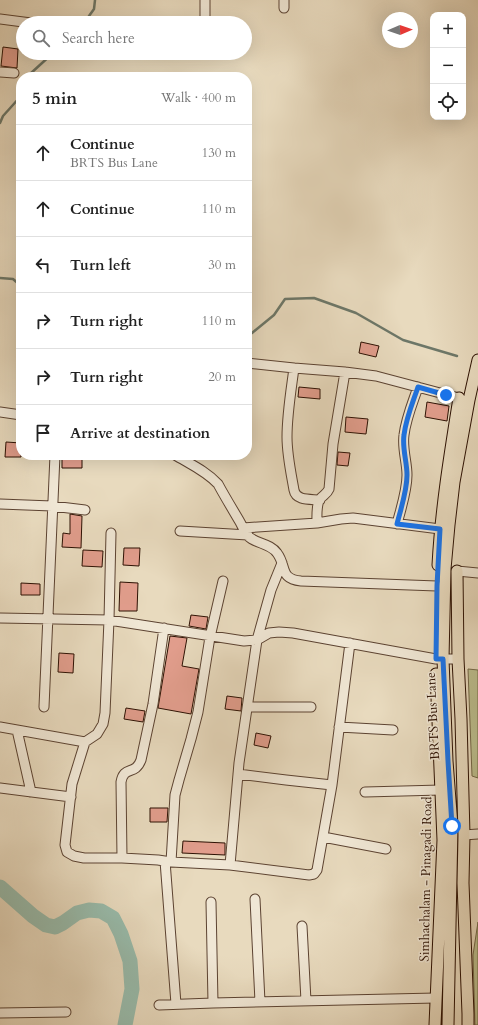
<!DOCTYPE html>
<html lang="en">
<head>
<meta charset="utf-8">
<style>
	body { margin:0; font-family:Cardo,serif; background:#f6f6f6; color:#222 }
	.controls { position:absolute; right:12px; top:12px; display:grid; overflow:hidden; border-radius:8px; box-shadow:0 4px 16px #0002 }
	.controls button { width:36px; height:36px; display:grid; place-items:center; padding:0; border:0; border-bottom:1px solid #e0e0e0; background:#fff; color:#222; font:20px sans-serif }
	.compass { position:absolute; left:382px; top:12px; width:36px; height:36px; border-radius:50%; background:#fff; box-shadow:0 4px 16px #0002; rotate:88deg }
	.stop { position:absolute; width:12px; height:12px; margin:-9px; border:3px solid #1a73e8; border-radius:50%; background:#fff }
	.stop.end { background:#1a73e8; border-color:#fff; box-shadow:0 1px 4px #0008 }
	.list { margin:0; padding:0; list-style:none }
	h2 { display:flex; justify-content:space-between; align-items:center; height:52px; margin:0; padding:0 16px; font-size:17px }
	h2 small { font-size:13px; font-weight:400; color:#767676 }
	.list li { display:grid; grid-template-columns:26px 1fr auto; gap:12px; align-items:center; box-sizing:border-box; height:56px; padding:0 16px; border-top:1px solid #e0e0e0 }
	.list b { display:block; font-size:15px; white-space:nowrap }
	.list p { margin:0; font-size:13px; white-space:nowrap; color:#767676 }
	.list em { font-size:13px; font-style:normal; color:#767676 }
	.icon { flex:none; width:22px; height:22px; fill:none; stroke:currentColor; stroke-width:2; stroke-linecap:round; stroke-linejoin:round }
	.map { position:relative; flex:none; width:478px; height:1025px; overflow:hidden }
	.search { position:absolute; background:#fff; box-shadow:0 4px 16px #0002; left:16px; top:16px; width:236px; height:44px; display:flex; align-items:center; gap:10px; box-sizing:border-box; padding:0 14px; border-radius:22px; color:#767676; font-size:15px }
	.panel { position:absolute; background:#fff; box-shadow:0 4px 16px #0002; left:16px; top:72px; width:236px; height:388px; border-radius:16px }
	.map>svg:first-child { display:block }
</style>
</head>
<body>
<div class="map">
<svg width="478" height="1025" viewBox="0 0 478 1025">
	<rect width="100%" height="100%" fill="#e8dabe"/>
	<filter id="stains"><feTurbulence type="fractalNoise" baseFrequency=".005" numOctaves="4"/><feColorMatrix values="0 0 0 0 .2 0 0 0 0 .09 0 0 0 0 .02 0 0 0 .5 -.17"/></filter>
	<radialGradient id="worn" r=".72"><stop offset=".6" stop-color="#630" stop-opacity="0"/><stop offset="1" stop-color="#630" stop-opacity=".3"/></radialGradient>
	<path fill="#bbbe8e" stroke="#746848" d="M468,669l10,1v108l-6,-2z
		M478,922v103h-3l-2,-70z"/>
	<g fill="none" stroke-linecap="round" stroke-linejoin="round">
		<path stroke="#6d7768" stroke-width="2.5" d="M84,23l10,-14 1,-9
			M29,77l1,-3 23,-21
			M0,123l3,-7 18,-20
			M0,278l13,1 8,7
			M247,334l5,-1 22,-18 11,-16 29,-1 42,15 47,27 54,16"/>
		<path stroke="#98bbab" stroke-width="15" d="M0,887l33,29 13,9 9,2 8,-4 14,-10 12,-3 12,1 12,7 8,16 9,27 2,28 -7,36"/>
	</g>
	<path fill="#e19d8c" stroke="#2d1103" d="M3,47l15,2 -1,19 -16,-2z
		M361,342l18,4 -3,11 -17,-4z
		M299,387l21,2v10l-22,-2z
		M427,402l22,4 -2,15 -22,-4z
		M346,417l22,2 -2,15 -21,-2z
		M6,442l15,1v14h-16z
		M338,452l12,1 -2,13 -11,-1z
		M62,455l20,1v12h-20z
		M70,514l12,2 -1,32 -19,-1 1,-14 7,1z
		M124,548h16l-1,18 -16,-1z
		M83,550l20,1 -1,16 -20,-1z
		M120,582l18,1 -1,28h-18z
		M21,583l19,1v11h-19z
		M191,615l17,2 -2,12 -17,-3z
		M170,636l17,2 -5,28 17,3 -8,45 -33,-6z
		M59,653l15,1 -1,19 -15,-1z
		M227,696l15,2 -1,13 -16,-2z
		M126,708l19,3 -2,11 -19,-3z
		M256,733l15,3 -3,12 -14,-3z
		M150,808h18l-1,14h-17z
		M183,841l42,2v12l-43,-2z"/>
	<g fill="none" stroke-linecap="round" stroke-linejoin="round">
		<defs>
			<path id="minor" d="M205,0v23
				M284,0v8
				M0,19l31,4
				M0,72l14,1
				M247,363l47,5 51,4 31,4 83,22
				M294,368c-3,23 -7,46 -7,69 0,18 4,36 7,53 2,11 16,9 26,10
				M0,412l21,3
				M175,455c15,9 31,16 43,29 7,13 15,26 22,38 2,4 5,10 8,14 8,8 22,7 29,17 10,13 2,26 24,28l136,5
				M0,504l52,2 33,4
				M317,523c0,-7 -1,-18 3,-24 3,-4 7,-5 9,-10l4,-45 12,-72
				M397,524c4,-16 10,-33 10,-49 0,-13 -5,-27 -3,-40 2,-17 9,-33 14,-48
				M243,528l74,-5 24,-4 12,-1 87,11
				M180,531l68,4
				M457,571l21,2
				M0,618l109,2 135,21 13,-1 12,-7 10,-1 14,1 143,26h22
				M44,707l11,-252
				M248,707h63
				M0,727l85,15 -13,42 -7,61 2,7 7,4 10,2h38l36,2 13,2 59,3 79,10 5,-1 3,-4 15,-85 18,-142
				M339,727l54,3
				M17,730l14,62
				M85,742l12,-8 6,-10 2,-11 4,-93 2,-87
				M238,774l48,6 46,5
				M0,788l71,9
				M365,792l76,-2
				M464,835l14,-1
				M323,837l63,12
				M122,858l-1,-76c3,-17 14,-6 20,-22l12,-56 11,-76
				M165,861l11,143
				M171,862l4,-67 4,-15 12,-41 7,-27 12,-75 13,-56
				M230,865l9,-102 18,-123 14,-50 11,-27
				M255,899l5,103
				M211,902l2,101
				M302,926l4,75
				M159,1005l54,-2 223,-5
				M0,1013l66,-1"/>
			<path id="major" d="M438,565c3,-56 12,-111 21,-167
				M457,571l1,88 3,60 3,116 -1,48 5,131v11
				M435,1025l8,-185 -7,-166
				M448,1025l4,-199 -5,-65 -4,-102 2,-90 4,-44 5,-43 15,-82 9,-40"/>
		</defs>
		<use href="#minor" stroke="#5c4332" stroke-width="11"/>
		<use href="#major" stroke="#2d1103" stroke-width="13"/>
		<use href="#minor" stroke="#f0e7d5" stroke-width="9"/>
		<use href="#major" stroke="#e8dabe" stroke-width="11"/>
	</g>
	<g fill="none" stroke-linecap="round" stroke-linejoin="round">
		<path stroke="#1a73e8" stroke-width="5" d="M446,395l-28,-8c-5,15 -12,31 -14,48 -2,13 3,27 3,40 0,16 -6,33 -10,49l43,5 -3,57 -1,73h7l5,102 4,65"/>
	</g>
	<g text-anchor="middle" stroke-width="3" stroke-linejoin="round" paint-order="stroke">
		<g font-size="13" fill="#2d1103" stroke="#f0e7d5">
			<text transform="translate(432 716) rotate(-93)" y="5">BRTS Bus Lane</text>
			<text transform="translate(425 879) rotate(-89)" y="5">Simhachalam - Pinagadi Road</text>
		</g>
	</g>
	<rect width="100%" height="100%" filter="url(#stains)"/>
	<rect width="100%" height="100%" fill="url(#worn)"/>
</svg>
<div class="controls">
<button>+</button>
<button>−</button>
<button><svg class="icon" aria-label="locate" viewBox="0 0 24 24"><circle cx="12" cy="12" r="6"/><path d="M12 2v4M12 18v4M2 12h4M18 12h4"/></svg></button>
</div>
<svg class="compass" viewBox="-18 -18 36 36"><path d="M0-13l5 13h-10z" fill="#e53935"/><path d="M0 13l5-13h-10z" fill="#767676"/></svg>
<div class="stop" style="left:452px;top:826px"></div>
<div class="stop end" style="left:446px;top:395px"></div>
<div class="search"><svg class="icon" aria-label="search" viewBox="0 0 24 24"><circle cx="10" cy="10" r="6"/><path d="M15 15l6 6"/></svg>Search here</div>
<section class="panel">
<h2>5 min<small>Walk · 400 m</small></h2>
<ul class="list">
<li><svg class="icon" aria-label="ahead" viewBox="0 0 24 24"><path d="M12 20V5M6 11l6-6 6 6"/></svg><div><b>Continue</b><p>BRTS Bus Lane</p></div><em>130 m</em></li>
<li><svg class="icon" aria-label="ahead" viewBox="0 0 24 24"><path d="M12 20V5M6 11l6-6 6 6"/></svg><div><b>Continue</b></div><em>110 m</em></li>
<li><svg class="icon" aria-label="left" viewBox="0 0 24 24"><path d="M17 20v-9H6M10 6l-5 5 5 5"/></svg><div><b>Turn left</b></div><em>30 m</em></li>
<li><svg class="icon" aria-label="right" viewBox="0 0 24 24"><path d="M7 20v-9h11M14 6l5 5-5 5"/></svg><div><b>Turn right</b></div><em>110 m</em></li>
<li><svg class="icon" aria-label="right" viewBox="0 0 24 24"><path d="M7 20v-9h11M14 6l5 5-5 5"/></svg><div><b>Turn right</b></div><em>20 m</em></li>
<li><svg class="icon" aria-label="arrive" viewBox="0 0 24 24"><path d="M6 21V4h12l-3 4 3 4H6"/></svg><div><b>Arrive at destination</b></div></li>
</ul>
</section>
</div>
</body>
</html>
